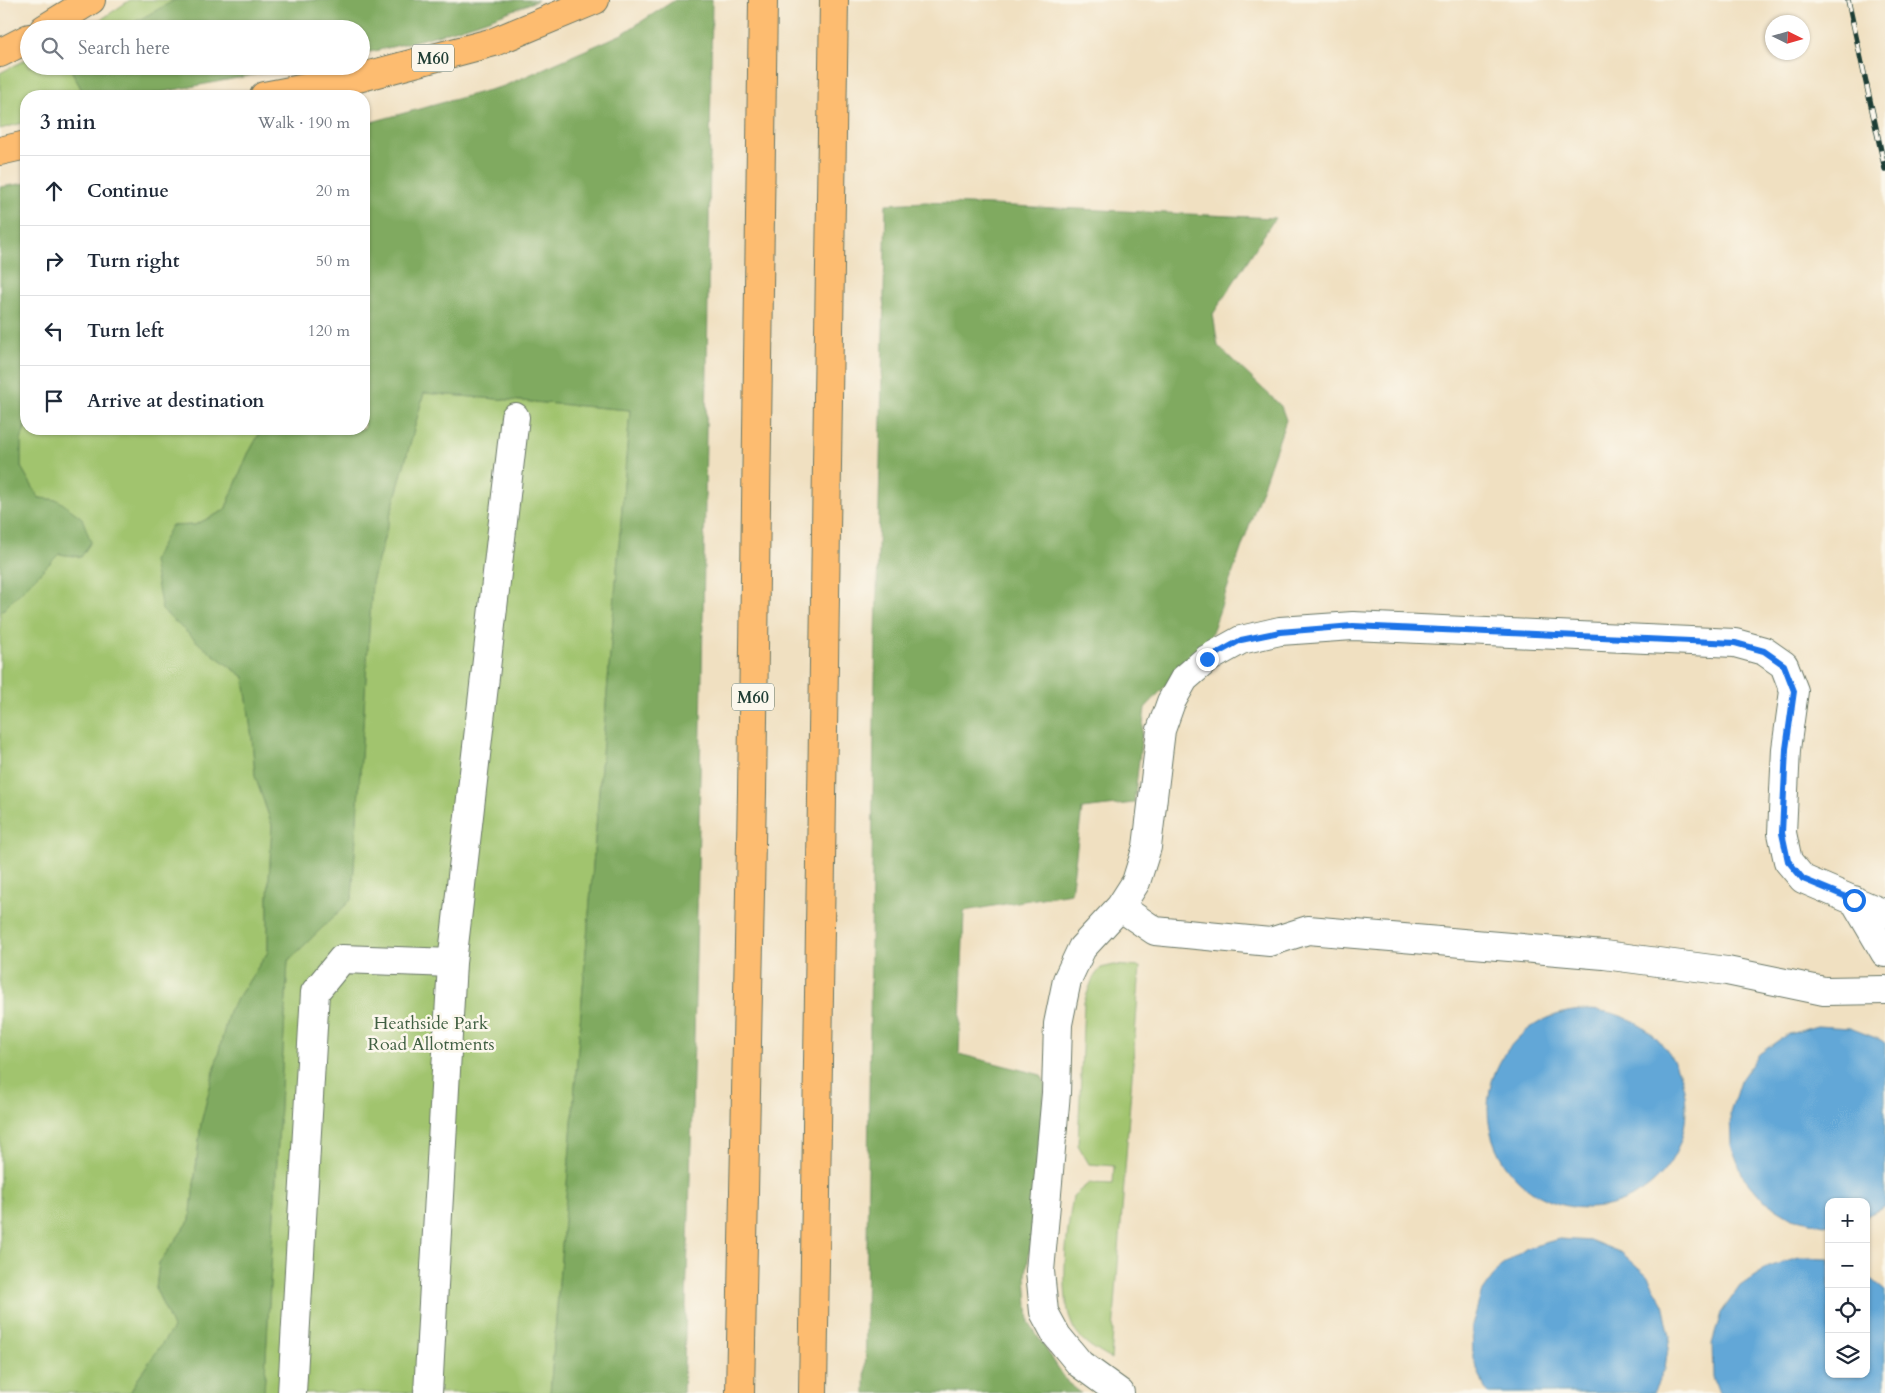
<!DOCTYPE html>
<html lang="en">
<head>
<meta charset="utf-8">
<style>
	body { margin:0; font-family:Cardo,serif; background:#f6f6f7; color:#1f2937 }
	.controls { position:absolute; right:15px; bottom:15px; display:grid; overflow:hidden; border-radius:10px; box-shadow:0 1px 4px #0004 }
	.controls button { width:45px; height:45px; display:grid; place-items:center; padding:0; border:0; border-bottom:1px solid #e0e1e3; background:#fff; color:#1f2937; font:25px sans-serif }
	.compass { position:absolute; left:1765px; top:15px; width:45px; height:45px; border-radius:50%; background:#fff; box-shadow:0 1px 4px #0004; rotate:95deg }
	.stop { position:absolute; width:15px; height:15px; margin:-11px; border:4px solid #1a73e8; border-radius:50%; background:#fff }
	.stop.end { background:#1a73e8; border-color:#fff; box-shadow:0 1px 5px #0008 }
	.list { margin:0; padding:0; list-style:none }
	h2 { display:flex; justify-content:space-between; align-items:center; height:65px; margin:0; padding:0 20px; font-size:21px }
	h2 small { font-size:16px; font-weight:400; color:#747a83 }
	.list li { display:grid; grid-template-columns:32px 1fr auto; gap:15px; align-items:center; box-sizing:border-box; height:70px; padding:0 20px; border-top:1px solid #e0e1e3 }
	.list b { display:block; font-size:19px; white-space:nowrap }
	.list em { font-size:16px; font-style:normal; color:#747a83 }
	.icon { flex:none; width:28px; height:28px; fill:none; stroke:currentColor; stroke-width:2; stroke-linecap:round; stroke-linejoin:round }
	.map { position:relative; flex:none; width:1885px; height:1393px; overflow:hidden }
	.search { position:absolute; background:#fff; box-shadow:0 1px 4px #0004; left:20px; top:20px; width:350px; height:55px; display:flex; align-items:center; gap:12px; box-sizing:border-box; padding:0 18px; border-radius:28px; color:#747a83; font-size:19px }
	.panel { position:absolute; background:#fff; box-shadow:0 1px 4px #0004; left:20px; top:90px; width:350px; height:345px; border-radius:20px }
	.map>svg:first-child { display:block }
</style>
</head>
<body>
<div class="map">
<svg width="1885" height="1393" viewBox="0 0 1885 1393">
	<rect width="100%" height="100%" fill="#fbf7ec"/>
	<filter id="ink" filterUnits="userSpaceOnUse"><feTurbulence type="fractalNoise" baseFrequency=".02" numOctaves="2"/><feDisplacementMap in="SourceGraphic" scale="10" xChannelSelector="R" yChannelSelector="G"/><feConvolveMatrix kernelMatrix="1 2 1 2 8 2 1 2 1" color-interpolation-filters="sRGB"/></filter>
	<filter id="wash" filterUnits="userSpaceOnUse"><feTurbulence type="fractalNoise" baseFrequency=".0096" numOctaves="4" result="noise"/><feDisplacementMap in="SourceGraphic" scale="20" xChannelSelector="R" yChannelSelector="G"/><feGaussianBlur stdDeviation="1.12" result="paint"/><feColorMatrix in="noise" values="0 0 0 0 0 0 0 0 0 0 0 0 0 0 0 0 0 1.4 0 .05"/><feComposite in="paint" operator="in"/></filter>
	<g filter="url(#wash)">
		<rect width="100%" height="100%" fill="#f0e0c1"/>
		<path fill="#a1c46e" stroke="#608051" d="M130,0h48l-55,29h-36z
			M29,58v8h40l16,30h-59v26l-26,7v-56z
			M424,393l206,17 -80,983h-286l24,-433 64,-61 20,-317z
			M26,422v7h236l-14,25 -23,56 -30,15 -24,1 32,121 41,30 8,61 3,38 17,49 -4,73v54l-39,59 -28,112 -11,97 -31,43 -3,26 18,39 -34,47 -10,18h-130v-780l59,-59 22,3 -23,-57 -19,-2 -18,-31v-26z
			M1114,965l26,2 -29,392c-13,-8 -31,-17 -38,-32 -15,-35 -6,-94 0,-131l16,-13 24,1 1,-18 -25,-2 -11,-19 6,-143 9,-24 8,-10z"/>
		<path fill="#80aa61" stroke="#50744a" d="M175,0h363c-56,24 -117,41 -177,54v-25h-239z
			M675,0h37c-6,464 -12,929 -29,1393h-133l80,-983 -206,-17 -52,189 -20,317 -64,62 -24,432h-134l10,-18 33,-47 -17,-39 3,-26 31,-43 11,-97 28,-112 39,-59v-54l4,-73 -17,-49 -3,-38 -8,-61 -41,-30 -41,-37 -9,-49 18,-35 24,-1 30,-15 23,-56 14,-25h102v-305l140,-38 118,-52z
			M69,66h232l-159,30h-57z
			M26,183v239l-5,19v26l18,31 19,2 24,18 9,24 -10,15 -22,-3 -59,59v-426z
			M926,202l349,16 -62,96 5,32 63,60 5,14 -76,218 -65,70 -11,95 -52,6 -11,84 -107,18 -5,143 82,21 4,8 -9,127 -10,64 3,49 39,60 13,10h-216l9,-670 12,-519z"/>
		<path fill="#62a7d7" stroke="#407286" d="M1488 1109a99 99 0 1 1 198 0a99 99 0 1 1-198 0Z
			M1817,1026l33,2 31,12 4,3v164l-19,9v-14h-37v22l-5,1 -32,-7 -28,-17 -21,-25 -12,-31 -1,-32 10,-32 19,-27 27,-19z
			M1559,1239l33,2 30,12 25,22 16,28 7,33 -5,32 -12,25h-164l-4,-4 -12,-31 -1,-32 9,-32 19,-27 27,-19z
			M1799,1258l30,1v115h37v-99l19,16v102h-166l-6,-16 -1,-33 9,-31 19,-27 28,-19z"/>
	</g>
	<g filter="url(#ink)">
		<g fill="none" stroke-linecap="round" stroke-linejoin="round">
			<defs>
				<path id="minor" d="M1854,900l31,53
					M1120,907l35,24 115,11 38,-12 296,25 123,16 97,20 61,-1
					M292,1393l23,-401 27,-33 110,4
					M428,1393l24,-430 63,-546
					M1120,1393l-40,-29 -23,-28 -13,-24 -4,-41 16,-178 2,-69 9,-44 15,-32 38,-41 16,-25 11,-35 14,-117 10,-28 13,-23 23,-20 34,-19 39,-9 73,-5 382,17 29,8 20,14 10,26 -8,58 -4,84 6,28 15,18 82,35"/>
				<path id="highway" d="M44,29l47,-29
					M0,53l29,-15
					M264,96l94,-18 136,-36 101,-42
					M0,151l26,-6
					M740,1393l12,-601 11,-792
					M813,1393l21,-1393"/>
			</defs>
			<use href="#minor" stroke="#687665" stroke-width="30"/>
			<use href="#highway" stroke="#687665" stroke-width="30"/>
			<use href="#minor" stroke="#fff" stroke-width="28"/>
			<use href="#highway" stroke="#fdbc70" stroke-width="28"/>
			<defs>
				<path id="rail" d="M1848,0l37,169"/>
			</defs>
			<use href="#rail" stroke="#1f3d34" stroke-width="5.5"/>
			<use href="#rail" stroke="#fbf7ec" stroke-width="4" stroke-dasharray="11" stroke-linecap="butt"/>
		</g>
	</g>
	<g fill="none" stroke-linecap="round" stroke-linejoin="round" filter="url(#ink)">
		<path stroke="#1a73e8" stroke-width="6" d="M1207,659l34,-19 39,-8 73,-6 382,17 29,8 20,14 10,26 -8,58 -4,84 6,28 15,18 51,21"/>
	</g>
	<g text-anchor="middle" stroke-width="5" stroke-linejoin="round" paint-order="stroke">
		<g fill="#fbf7ec" stroke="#61756b" stroke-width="1">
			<rect x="412" y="44.5" width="42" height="27" rx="4"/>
			<rect x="732" y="683.5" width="42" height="27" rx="4"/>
		</g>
		<g font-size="16" font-weight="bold" fill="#1f3d34">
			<text x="433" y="64">M60</text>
			<text x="753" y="703">M60</text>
		</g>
		<g font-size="18" fill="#405f42" stroke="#fbf7ec">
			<text x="431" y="1029">Heathside Park<tspan x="431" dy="21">Road Allotments</tspan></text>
		</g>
	</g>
</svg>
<div class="controls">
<button>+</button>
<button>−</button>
<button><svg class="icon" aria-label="locate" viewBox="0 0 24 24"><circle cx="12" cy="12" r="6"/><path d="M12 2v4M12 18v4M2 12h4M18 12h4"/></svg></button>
<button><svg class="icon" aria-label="layers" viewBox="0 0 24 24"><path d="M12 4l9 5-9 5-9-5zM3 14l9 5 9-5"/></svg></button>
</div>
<svg class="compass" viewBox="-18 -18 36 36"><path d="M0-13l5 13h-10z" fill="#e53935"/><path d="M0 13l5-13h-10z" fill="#747a83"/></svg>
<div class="stop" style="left:1854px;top:900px"></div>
<div class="stop end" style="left:1207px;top:659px"></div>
<div class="search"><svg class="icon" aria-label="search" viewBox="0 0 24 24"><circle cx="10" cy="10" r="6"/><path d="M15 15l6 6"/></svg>Search here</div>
<section class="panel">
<h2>3 min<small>Walk · 190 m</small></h2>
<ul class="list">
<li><svg class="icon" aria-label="ahead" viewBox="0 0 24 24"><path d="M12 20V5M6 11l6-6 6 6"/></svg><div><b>Continue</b></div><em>20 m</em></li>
<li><svg class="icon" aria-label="right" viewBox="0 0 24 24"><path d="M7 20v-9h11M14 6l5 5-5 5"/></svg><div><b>Turn right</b></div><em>50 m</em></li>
<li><svg class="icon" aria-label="left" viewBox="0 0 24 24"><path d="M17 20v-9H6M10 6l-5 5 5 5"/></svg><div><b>Turn left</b></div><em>120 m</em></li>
<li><svg class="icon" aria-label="arrive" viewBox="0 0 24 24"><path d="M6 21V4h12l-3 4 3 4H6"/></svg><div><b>Arrive at destination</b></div></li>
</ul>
</section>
</div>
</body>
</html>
